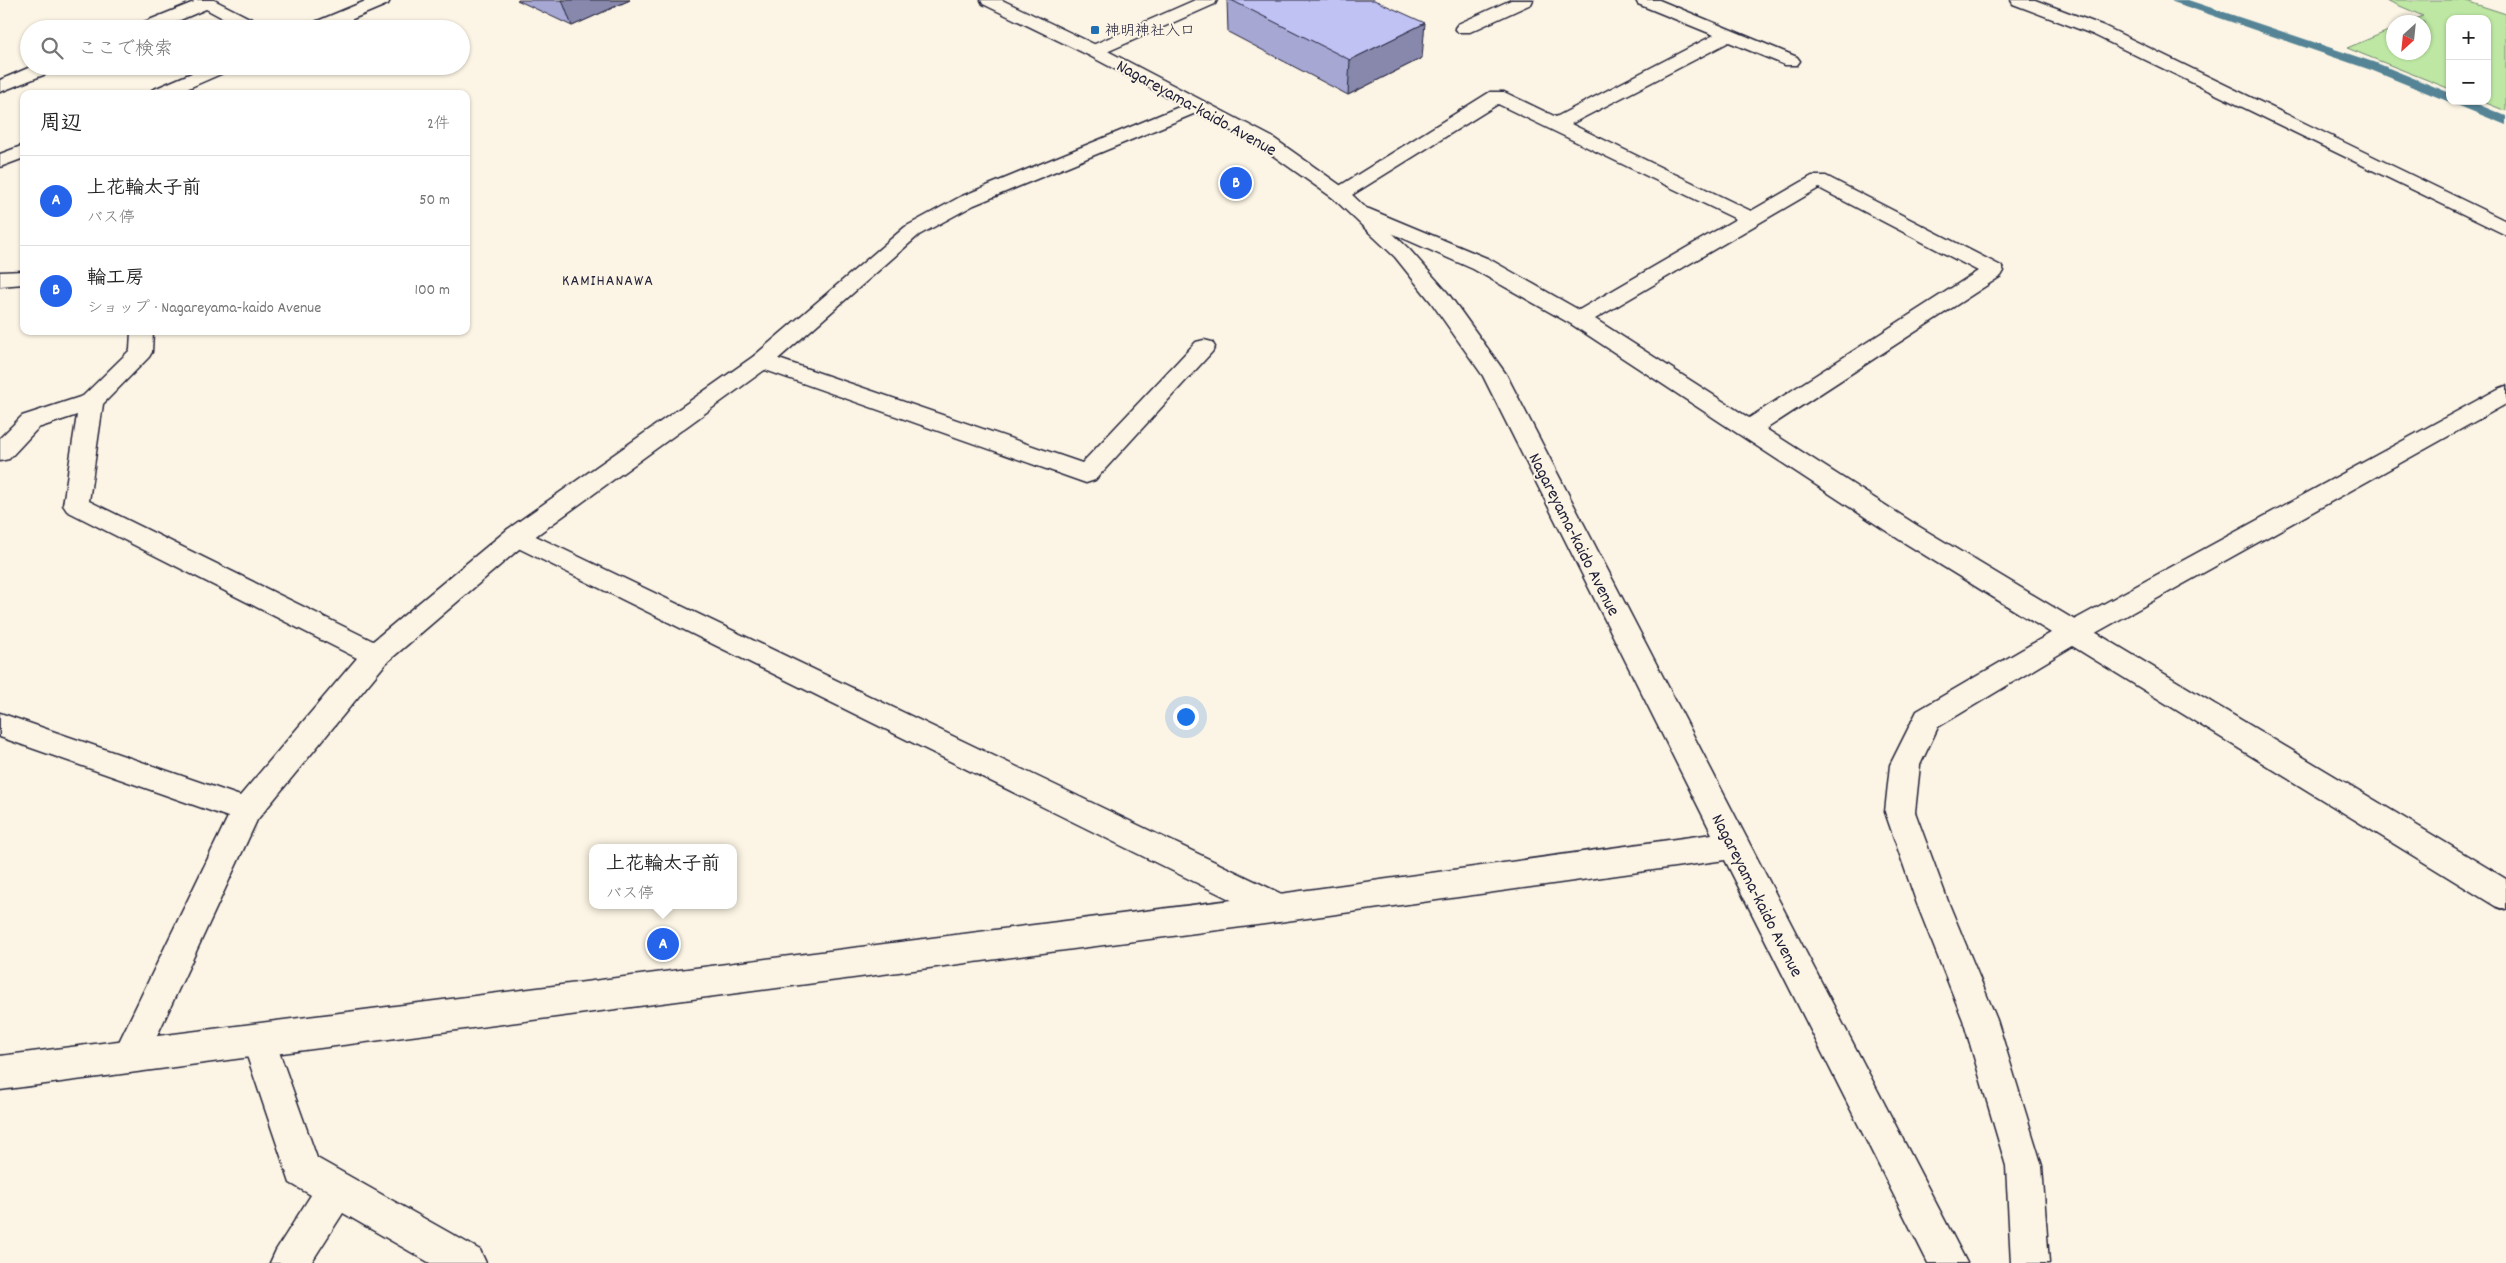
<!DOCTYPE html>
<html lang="ja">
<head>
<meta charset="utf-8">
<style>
	body { margin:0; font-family:Dekko,"Klee One",sans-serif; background:#f6f6f6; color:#222 }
	.controls { position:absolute; right:15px; top:15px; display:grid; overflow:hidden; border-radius:10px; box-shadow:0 1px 4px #0004 }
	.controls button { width:45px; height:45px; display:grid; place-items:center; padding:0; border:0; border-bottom:1px solid #e0e0e0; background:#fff; color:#222; font:25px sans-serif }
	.compass { position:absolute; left:2386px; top:15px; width:45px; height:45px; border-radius:50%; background:#fff; box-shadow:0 1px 4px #0004; rotate:207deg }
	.you { position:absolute; left:1185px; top:716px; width:18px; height:18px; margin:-12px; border:4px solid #fff; border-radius:50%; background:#1a73e8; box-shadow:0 0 0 8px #1a73e833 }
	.badge { display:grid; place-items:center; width:32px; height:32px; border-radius:50%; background:#2563eb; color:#fff; font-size:16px; font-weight:700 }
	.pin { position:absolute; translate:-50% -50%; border:2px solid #fff; box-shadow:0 1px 5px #0006 }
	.popup { position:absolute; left:589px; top:844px; width:148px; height:65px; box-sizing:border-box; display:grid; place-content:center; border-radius:10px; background:#fff; filter:drop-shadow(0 1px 4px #0005); font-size:16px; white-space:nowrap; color:#767676 }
	.popup b { font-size:19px; color:#222 }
	.popup::after { content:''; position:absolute; left:50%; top:100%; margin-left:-10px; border:10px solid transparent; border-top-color:#fff }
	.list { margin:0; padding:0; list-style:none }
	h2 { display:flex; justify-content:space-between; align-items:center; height:65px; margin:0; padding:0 20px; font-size:21px }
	h2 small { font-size:16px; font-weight:400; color:#767676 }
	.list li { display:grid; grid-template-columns:32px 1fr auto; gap:15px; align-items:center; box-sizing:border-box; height:90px; padding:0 20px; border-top:1px solid #e0e0e0 }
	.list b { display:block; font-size:19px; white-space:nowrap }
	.list p { margin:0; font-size:16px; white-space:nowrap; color:#767676 }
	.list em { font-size:16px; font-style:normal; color:#767676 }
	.icon { flex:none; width:28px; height:28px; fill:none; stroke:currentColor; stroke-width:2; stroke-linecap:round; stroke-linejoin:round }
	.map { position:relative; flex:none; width:2506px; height:1263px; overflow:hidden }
	.search { position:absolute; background:#fff; box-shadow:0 1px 4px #0004; left:20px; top:20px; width:450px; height:55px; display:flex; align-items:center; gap:12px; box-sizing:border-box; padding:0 18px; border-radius:28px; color:#767676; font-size:19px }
	.panel { position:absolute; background:#fff; box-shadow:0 1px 4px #0004; left:20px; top:90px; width:450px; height:245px; border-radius:10px }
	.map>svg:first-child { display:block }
</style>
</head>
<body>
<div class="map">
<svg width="2506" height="1263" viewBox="0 0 2506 1263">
	<rect width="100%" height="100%" fill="#fcf5e5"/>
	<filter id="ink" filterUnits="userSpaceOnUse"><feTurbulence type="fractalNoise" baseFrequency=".02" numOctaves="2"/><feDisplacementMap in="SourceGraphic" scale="10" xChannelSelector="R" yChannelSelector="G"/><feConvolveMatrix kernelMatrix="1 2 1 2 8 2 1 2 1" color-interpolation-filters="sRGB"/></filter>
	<g filter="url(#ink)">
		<path fill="#bde7a3" stroke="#70846f" d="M2386,0h77l43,14v97l-25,-10h6v-82h-37v70l-103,-41 46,-19 1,23h30v-30h-15l14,-6z"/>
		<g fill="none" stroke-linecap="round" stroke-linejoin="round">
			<path fill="#558496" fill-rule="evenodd" d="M2171,0h17l191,64 71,29v8h20l36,15v9l-135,-55 -198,-68z"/>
			<defs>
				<path id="service" d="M193,0h21l49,25 3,4h-23l-37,-20 -47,20h-25l3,-4 57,-23z
					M33,66h26l-3,4 -56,22v-12z
					M1204,340l8,2 3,5 -3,5 -117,128 -9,3 -332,-117 -3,-5 3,-5 8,-2 8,2 312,107 114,-121z
					M2506,386v18l-425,237 -143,86 -18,38 -5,47 34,92 48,116 45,146 7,97h-38l-5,-97 -43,-146 -46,-116 -32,-92 5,-47 27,-54 144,-84 437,-238z
					M517,527l773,371 5,10 -5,10 -11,4 -11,-4 -760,-375 -4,-7 4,-7z"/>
				<path id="minor" d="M368,0h22l-2,4 -59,25h-24l3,-4z
					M1195,0h22l-2,4 -115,51h-12l-3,-4 3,-4z
					M1511,0h22l-2,4 -61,28h-12l-3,-4 3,-4z
					M1636,0h23l138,57 3,4 -3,4h-12l-56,-23 -158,82 180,87 61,-35h14l175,90 3,5 -3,5 -235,153 152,97 588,353v31l-11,-4 -595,-366 -329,-216 -98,-55 -118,-52 -3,-4 3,-4 7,-2 7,2 120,50 90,51 157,-91 -238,-115 -151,94 -7,2 -7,-2 -3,-4 3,-4 157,-98h14l52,25 158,-82 -76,-31zM1819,188l159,83 -229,147 -154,-99z
					M2011,0h24l69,26 402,195v14l-414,-201 -79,-30z
					M208,66h25l-3,4 -55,24h-25l2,-4z
					M1196,100l7,2 2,4 -2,4 -229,95 -55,30 -149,131 -244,177 -140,120 -129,157 -115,248 -12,5 -12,-5 -5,-12 5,-12 110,-227 -228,-80v-24l240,83 117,-138 -290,-147 -4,-6 14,-90 -39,13 -29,31 -9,2v-23l22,-22 61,-20 47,-46 1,-19h22l-1,21 -3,5 -46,47 -14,97 284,140 135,-112 246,-173 151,-129 55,-30z
					M24,145v13l-24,9v-13z
					M24,271v13l-24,2v-14z
					M259,1025l12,4 46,129 163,92 6,13h-56l-87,-50 -32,50h-41l6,-13 35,-55 -21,-12 -48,-142 5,-12z"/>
				<path id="tertiary" d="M981,0h21l98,47 172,90 75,53 62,59 38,43 59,82 461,889h-39l-203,-403 -446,62 -1279,168v-34l1279,-162 433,-60 -229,-458 -52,-74 -36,-45 -62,-59 -75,-53 -170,-90 -105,-51z"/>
			</defs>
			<use href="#service" stroke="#22223b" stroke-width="3"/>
			<use href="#minor" stroke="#22223b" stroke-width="3"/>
			<use href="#tertiary" stroke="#22223b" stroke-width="3"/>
			<use href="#service" fill="#fcf5e5" fill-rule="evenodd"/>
			<use href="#minor" fill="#fcf5e5" fill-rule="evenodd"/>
			<use href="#tertiary" fill="#fcf5e5" fill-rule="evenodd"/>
		</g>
		<path fill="#a6a7d2" stroke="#22223b" d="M517,0h113l-58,26z
			M1227,0h147l48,58 -74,37 -120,-63z"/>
		<path fill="#8788ab" stroke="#22223b" d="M562,0h68l-58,26z
			M1425,23l-3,35 -74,37 2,-35z"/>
		<path fill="#c1c2f4" stroke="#22223b" d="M1231,0h143l51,23 -75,37z"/>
	</g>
	<rect fill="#1f6fb2" stroke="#fcf5e5" stroke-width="2" x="1090" y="25" width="10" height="10" rx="2.5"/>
	<g text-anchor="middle" stroke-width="4" stroke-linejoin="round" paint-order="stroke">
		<g font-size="15" fill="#22223b" stroke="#fcf5e5" text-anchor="start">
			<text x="1105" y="35">神明神社入口</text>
		</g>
		<g font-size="16" letter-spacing="1" fill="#22223b" stroke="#fcf5e5">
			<text x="608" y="285">KAMIHANAWA</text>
		</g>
		<g font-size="18" fill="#22223b" stroke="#fcf5e5">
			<text transform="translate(1197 107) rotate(29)" y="6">Nagareyama-kaido Avenue</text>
			<text transform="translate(1575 534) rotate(63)" y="6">Nagareyama-kaido Avenue</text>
			<text transform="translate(1758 895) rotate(63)" y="6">Nagareyama-kaido Avenue</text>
		</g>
	</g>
</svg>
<div class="controls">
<button>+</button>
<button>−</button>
</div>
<svg class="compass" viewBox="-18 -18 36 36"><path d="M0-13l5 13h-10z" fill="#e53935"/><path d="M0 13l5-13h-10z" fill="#767676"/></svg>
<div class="you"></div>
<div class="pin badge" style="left:663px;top:944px">A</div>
<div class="popup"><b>上花輪太子前</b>バス停</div>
<div class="pin badge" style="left:1236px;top:183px">B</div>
<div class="search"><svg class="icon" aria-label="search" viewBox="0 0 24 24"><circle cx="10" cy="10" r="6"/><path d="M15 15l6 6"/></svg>ここで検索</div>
<section class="panel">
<h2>周辺<small>2件</small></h2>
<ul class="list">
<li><span class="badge">A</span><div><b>上花輪太子前</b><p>バス停</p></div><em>50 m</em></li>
<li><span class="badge">B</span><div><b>輪工房</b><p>ショップ · Nagareyama-kaido Avenue</p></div><em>100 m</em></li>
</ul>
</section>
</div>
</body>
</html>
